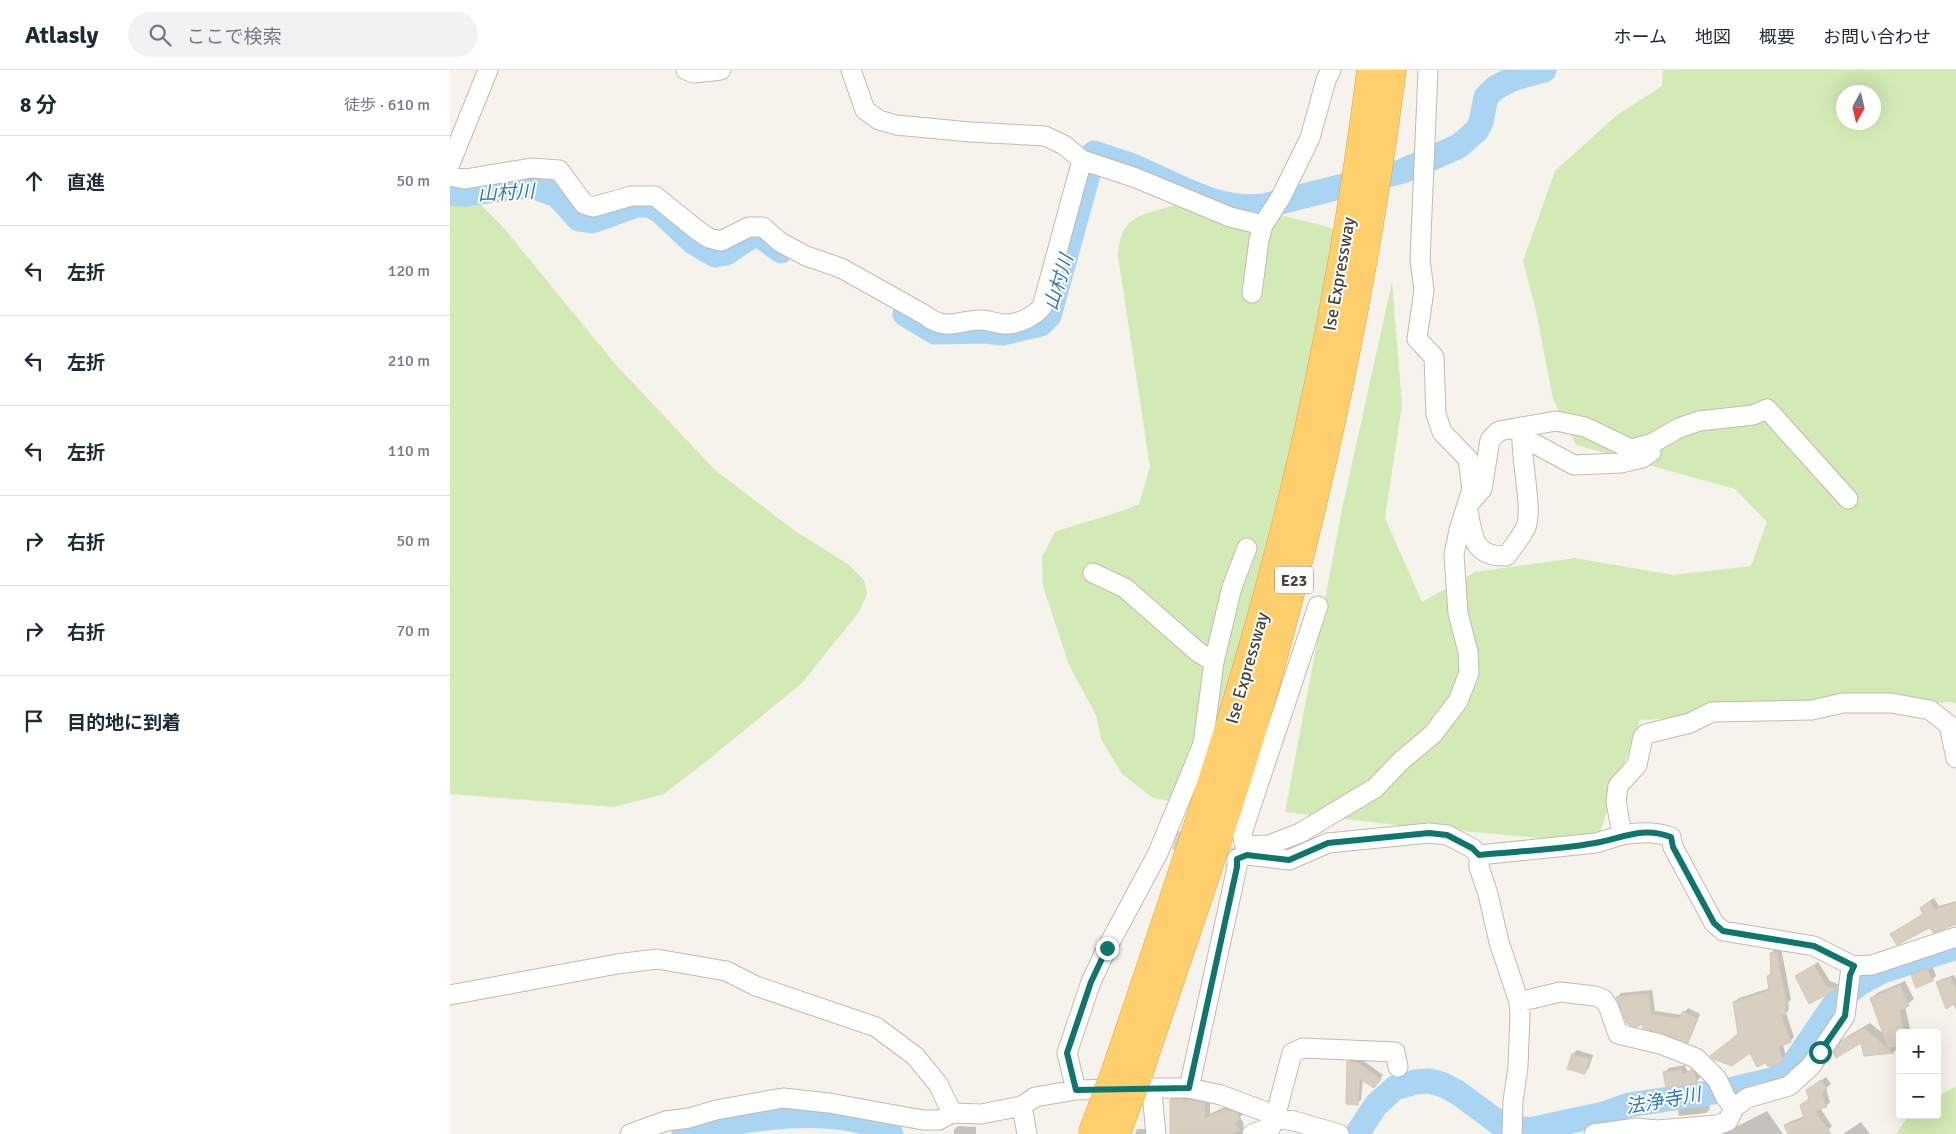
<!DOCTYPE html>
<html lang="ja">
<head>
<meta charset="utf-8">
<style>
	body { margin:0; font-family:Signika,"Noto Sans JP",sans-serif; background:#f2f2f3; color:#1f2937 }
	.controls { position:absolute; right:15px; bottom:15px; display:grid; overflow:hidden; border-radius:5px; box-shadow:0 5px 20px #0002 }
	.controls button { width:45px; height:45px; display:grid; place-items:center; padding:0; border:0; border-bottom:1px solid #e0e1e3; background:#fff; color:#1f2937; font:25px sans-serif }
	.compass { position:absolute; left:1386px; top:15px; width:45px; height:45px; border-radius:50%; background:#fff; box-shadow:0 5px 20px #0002; rotate:188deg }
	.stop { position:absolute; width:15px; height:15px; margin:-11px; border:4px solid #0f766e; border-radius:50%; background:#fff }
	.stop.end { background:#0f766e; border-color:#fff; box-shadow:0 1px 5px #0008 }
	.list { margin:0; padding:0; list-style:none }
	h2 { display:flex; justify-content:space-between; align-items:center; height:65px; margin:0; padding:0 20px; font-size:21px }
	h2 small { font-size:16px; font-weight:400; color:#747a83 }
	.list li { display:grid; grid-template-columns:32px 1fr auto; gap:15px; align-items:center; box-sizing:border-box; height:90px; padding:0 20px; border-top:1px solid #e0e1e3 }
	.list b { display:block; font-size:19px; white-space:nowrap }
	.list em { font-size:16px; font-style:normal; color:#747a83 }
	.icon { flex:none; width:28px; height:28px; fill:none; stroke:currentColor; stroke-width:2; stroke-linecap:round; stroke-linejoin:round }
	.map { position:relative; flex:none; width:1506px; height:1064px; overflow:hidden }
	header { display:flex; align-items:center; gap:30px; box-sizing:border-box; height:70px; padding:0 25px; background:#fff; border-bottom:1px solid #e0e1e3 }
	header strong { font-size:24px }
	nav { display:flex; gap:28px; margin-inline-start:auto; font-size:18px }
	.search { width:350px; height:45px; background:#f2f2f3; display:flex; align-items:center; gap:12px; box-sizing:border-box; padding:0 18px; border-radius:28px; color:#747a83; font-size:19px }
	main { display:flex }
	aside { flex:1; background:#fff }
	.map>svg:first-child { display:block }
</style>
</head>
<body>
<header>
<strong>Atlasly</strong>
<div class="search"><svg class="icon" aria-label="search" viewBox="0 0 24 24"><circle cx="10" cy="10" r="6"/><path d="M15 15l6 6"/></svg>ここで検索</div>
<nav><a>ホーム</a><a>地図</a><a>概要</a><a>お問い合わせ</a></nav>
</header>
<main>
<aside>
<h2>8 分<small>徒歩 · 610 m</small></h2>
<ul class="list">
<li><svg class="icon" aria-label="ahead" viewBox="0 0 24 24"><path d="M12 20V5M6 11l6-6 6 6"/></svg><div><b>直進</b></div><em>50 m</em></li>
<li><svg class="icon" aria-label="left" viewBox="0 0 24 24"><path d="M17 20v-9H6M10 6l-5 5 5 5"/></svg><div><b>左折</b></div><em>120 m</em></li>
<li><svg class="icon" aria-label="left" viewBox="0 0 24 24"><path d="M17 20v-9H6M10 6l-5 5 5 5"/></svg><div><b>左折</b></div><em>210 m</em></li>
<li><svg class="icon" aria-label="left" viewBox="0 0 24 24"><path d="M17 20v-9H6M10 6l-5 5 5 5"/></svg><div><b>左折</b></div><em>110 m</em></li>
<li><svg class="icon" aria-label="right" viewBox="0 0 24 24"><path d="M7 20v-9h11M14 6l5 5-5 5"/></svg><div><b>右折</b></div><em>50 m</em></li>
<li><svg class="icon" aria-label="right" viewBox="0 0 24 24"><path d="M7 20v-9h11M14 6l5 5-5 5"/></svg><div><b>右折</b></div><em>70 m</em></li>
<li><svg class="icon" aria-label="arrive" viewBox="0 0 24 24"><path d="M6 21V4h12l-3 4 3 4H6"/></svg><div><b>目的地に到着</b></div></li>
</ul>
</aside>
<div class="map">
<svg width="1506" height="1064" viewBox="0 0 1506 1064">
	<rect width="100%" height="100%" fill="#f6f3ec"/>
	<path fill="#d2eab5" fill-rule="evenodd" d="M1213,0h293v634l-5,-2 -311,18 -44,123 -199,-18 -112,-13 57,-303 50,-227 10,123 -17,113 37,84 53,-30 100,-14 98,17 78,-9 16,-44 -32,-33 -159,-44 -23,-46 -17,-88 -13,-50 32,-90 62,-56 45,-29zM1394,22h30v30h-30z
		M0,104l53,53 113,138 99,105 80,61 53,33 16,16 3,14 -8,18 -57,71 -94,77 -44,34 -50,13 -164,-13z
		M722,136h45l59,8 53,13 34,19 -145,503 -44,53 -21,-4 -31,-24 -21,-35 -5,-24 -27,-50 -26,-79 -1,-29 13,-25c28,-10 57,-16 84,-28l11,-37 -32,-211c2,-40 21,-40 54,-50z
		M1506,1016v48h-60l13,-19h28v-18z"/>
	<path fill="#0003" d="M1484,828l5,8 17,-5v22l-64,11 32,-21 1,-9z
		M1331,878l10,52 -3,2 1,7 -3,4 8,24 -4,4 -7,3 3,13 -4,4 -42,-27 -6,-32 5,-4 31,-10 -2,-12 4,-4 -1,-19 4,-4z
		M1368,892l12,19 10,4 -31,17 -13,-25z
		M1482,895l4,11 -4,4 -20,-5 4,-4z
		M1504,905l2,4v31l-3,-7 -16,-20 3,-3z
		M1455,911l9,18 -9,7 6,27h-11l-3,12 2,2 -5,5 -29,2 -3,-13 -20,1 6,-6 22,-13 15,12 -14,-36 6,-6z
		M1202,920l3,21 27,4 6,-7 12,6 -9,23 -4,4 -43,-19 -27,-25 4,-4z
		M1127,980l16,5 -4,13 -4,4 -12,-18z
		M902,988l9,1 22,16 -6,8 -14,-4 -2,21 -4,3 -9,-41z
		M1235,995l3,7 8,-6 2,2 2,10 -4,4 -31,-10 4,-4z
		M1376,1007l5,7 -5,4 4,14 -4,4 -6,2 12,18 -4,4 -15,4h-24l-4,-8 4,-4 16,-6 -4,-11 9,-7 1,-11z
		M726,1024l34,4v16l21,-10 13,9 -4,4 4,7 -1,1 2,9h-73l-1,-34z
		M1258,1031l2,8 -4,4 -27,3 -1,-6 4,-4z
		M1317,1041l16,23h-76l19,-2z
		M1411,1052l9,12h-27z
		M508,1056l18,1v7h-22v-4z
		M687,1059h9l2,5h-13z"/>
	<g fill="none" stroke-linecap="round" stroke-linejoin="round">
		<path stroke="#a9d4f2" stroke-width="25" d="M0,123l15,1 54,-7h15l23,8 22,24 13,2 45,-16h13l10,6 33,31 22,13 11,-2 27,-18 9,2 19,14
			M455,244l30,18 51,-1 16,2 39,-9 8,-8 45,-163c16,6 33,10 48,17 40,18 77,41 122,36l139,-35 56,-25 18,-16 4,-8 5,-25 9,-9 17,-9 32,-9
			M234,1064c56,-15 156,-33 207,0
			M907,1064l19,-29 19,-17 20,-6 14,-1 12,3 16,8 46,34 26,4 75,-16 25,-9 105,-16 42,-10 17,-14 43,-63 24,-19 20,-11 76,-25"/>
	</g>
	<path fill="#d8cfc1" stroke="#d3c7b4" d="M1480,831l5,8 21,-7v22l-22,9 -5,-5 -32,17 -7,-11 33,-20 -3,-6z
		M1327,882l10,53 -2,-2 1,12h-5l10,27 -12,5 4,15 -14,5 -4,-4 -8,4 -7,-14 -18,13 -19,-7 -3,-3 28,-22 -5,-32 36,-12 -2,-14h4l-1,-23z
		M1364,895l12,20 11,4 -28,15 -14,-28z
		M1477,898l6,13 -17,7 -5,-13z
		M1501,907l5,12v14l-10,6 -10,-27z
		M1450,915l9,21 -9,4 4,23h-4v13l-12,2 6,5 -30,3 -3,-13 -25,15 -3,-5 8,-12 23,-13 24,20 -18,-50z
		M1199,923l2,21 28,4 4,-7 14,7 -9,25 -24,-9 -22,-6 1,-4 -7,3 -9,-3 -11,-27z
		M1122,984l18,5 -5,15 -18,-5z
		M897,991l10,1 24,17 -7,9 -14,-9 -2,26 -12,-1z
		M1231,999l3,6 8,-6 3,4 2,10 -31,5 -3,-16z
		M1371,1010l6,9 -5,4 5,14 -12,4 16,23h-43l-4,-9 20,-7 -4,-13 9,-6 -3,-9z
		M720,1029h12v3l6,-3 17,4v15l20,-9 12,4 3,7 -5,3 5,7 -8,4h-62z"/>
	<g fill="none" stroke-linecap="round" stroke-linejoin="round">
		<path stroke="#d4d0c8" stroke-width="19" stroke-dasharray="19 9" stroke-linecap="butt" d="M725,770l62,19"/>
		<defs>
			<path id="minor" d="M236,0l8,3 27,-3
				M401,0l14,40 14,10 17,5 74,7 75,4 19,9 18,15 54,18 94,39 33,8
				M0,94l38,-94
				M0,106l15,3 67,-11 27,2 25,34 9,3 38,-11h24l42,34 12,8 12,3 28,-14h14l17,15 26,14 35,12 84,47c22,17 32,5 56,5 9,0 18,5 27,4 13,-1 26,-8 34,-17l40,-147
				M802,223l7,-53 4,-15 18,-28 29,-59 16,-58 5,-10
				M1201,374v8l-9,6 -21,5 -47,2 -52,-28c-1,24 11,71 4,90 -2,5 -16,25 -20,29 -35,1 -33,-22 -39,-50l15,-17 8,-49 9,-9 57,-10 29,6 46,22 20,-5 28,-16 20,-7 54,-6 14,-6 81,90
				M643,503l32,15 73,64 16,10
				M1172,765c17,-3 33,-4 49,2l2,10 41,76 9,8 91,15 39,20
				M795,776l-3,-13 76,-227
				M797,785l-2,-9 24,-1 31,-12 75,-45 27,-28 31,-26 25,-33 11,-28 -1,-21 -10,-39 -4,-58 5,-25 13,-41 -4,-30 -26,-27 -6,-18 -2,-57 -17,-18 7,-49 -4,-30 8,-190
				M1029,785l117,-12 26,-8 -6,-34 2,-15 19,-21 6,-28 3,-3 44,-11 22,-11 100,-2 31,-7h48l39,7 19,15 7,33
				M0,925l167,-31 40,-5 69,12 30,15 120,41 39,29 23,28 14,29
				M1069,932l41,-10 35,4 8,3 6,9 9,26 42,10 36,14 21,21 9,19 8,10
				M739,1018l48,-221v-8l10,-4 42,5 39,-17 101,-10 18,2 25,13 7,7v12l9,27 11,48 20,60 1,13 -2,52 -5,34 -1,33
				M626,1020l-9,-37 24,-71 16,-34 51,-95 45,-109 11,-82 18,-75 15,-39
				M702,1024l4,40
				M572,1036l5,28
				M180,1064l36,-13 23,-3 27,-8 67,-12 46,5 94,17h16l13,-7 29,1 41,-8 13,-9 41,-7 76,-2h37l32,7 45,17 9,6 19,3 45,13
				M802,1064l19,-7 4,-9 17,-65 11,-5 92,4 3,15
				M1144,1064l43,-6 20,2 60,-5 11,-4 6,-13 13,-10 42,-12 22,-20 34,-50 5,-41 3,-9 19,-1 84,-28"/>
			<path id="highway" d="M665,1003c56,-166 114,-332 159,-502 44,-164 76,-333 97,-501
				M688,1005c42,-127 88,-253 125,-382 58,-204 102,-412 129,-623"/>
		</defs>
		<use href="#minor" stroke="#c2bbae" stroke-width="21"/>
		<use href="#highway" stroke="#e0a43c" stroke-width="29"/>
		<use href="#minor" stroke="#fff" stroke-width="19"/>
		<use href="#highway" stroke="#ffcf6e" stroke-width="28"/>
		<defs>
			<path id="highway-bridge" d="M642,1064l23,-61
				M666,1064l22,-59"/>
		</defs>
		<use href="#highway-bridge" stroke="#e0a43c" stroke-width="29" stroke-linecap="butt"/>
		<use href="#highway-bridge" stroke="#ffcf6e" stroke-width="28"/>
	</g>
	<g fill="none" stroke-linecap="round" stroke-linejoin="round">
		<path stroke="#0f766e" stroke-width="6" d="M657,878l-16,34 -24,71 9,37 113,-2 48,-221v-8l10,-4 42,5 39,-17 101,-10 18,2 25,13 7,7c39,-4 78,-5 116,-12 28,-5 47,-17 76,-6l2,10 41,76 9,8 91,15 40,20 -4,9 -5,41 -25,36"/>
	</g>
	<g text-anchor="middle" stroke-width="4" stroke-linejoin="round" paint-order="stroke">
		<rect fill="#fff" stroke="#817c74" stroke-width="1" x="825" y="496.5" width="38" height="27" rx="4"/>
		<g font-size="16" font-weight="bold" fill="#4b4439">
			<text x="844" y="516">E23</text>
		</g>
		<g font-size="18" fill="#4b4439" stroke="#fff">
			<text transform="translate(889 204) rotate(-80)" y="6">Ise Expressway</text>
			<text transform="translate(797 598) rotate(-74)" y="6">Ise Expressway</text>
		</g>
		<g font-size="19" font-style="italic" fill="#2e7ab2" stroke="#fff">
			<text transform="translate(56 122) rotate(-3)" y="7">山村川</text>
			<text transform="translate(608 212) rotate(-73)" y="7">山村川</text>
			<text transform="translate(1213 1030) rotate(-10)" y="7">法浄寺川</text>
		</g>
	</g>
</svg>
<div class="controls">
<button>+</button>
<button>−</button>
</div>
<svg class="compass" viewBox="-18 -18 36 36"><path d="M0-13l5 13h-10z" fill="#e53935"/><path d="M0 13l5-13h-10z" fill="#747a83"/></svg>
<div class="stop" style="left:1370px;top:982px"></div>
<div class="stop end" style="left:657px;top:878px"></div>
</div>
</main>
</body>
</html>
